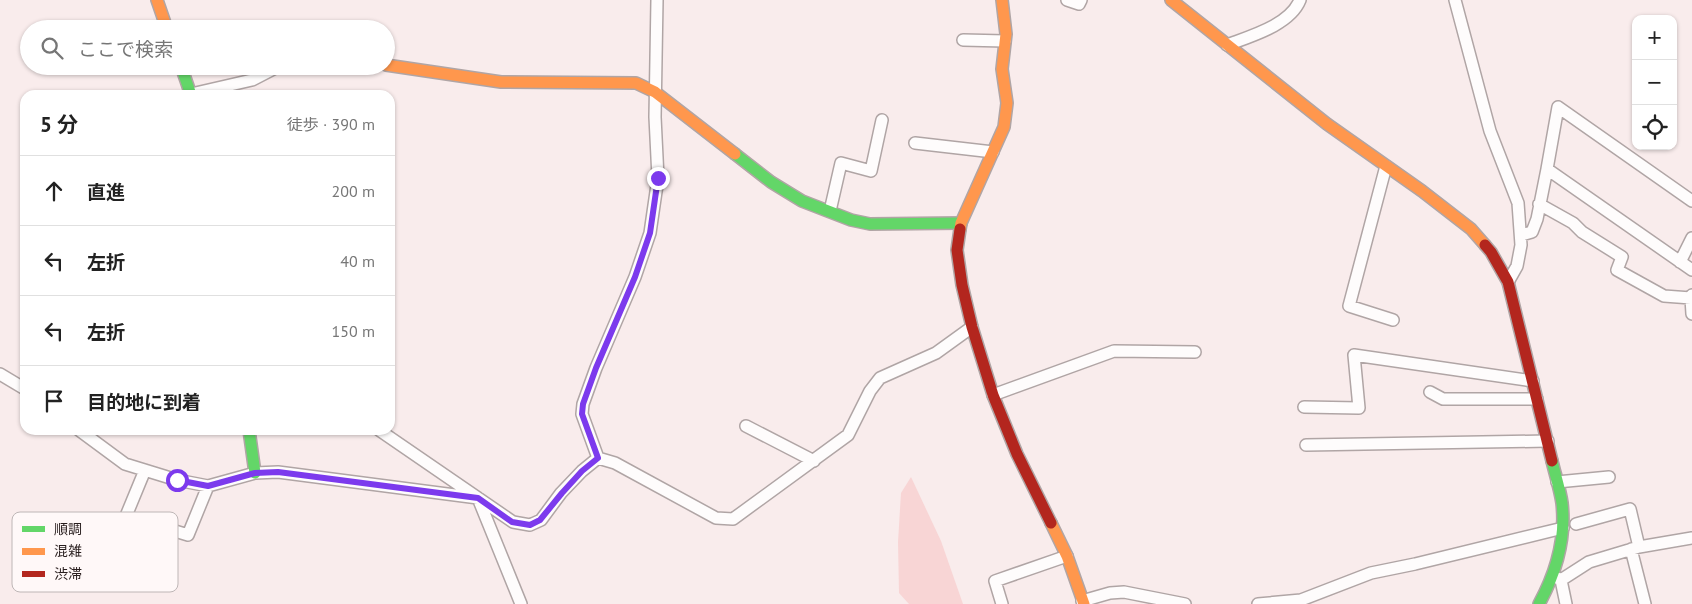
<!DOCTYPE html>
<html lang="ja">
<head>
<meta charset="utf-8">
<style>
	body { margin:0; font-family:"PT Sans","Noto Sans JP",sans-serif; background:#f2f2f2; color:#222 }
	.controls { position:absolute; right:15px; top:15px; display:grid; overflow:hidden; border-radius:10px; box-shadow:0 1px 4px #0004 }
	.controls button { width:45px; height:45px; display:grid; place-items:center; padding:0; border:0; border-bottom:1px solid #e0e0e0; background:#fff; color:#222; font:25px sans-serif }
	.stop { position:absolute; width:15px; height:15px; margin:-11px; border:4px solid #7c3aed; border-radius:50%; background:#fff }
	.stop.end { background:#7c3aed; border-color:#fff; box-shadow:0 1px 5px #0008 }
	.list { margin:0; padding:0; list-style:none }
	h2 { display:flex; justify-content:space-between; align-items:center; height:65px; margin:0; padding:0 20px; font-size:21px }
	h2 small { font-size:16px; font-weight:400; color:#767676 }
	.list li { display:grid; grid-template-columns:32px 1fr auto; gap:15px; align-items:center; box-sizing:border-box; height:70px; padding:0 20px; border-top:1px solid #e0e0e0 }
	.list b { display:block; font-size:19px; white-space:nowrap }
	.list em { font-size:16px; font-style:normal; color:#767676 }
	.icon { flex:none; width:28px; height:28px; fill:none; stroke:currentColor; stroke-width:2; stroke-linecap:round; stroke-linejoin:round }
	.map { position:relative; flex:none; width:1692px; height:604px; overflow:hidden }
	.search { position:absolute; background:#fff; box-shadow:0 1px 4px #0004; left:20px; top:20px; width:375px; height:55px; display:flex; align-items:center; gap:12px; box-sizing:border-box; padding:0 18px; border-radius:28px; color:#767676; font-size:19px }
	.panel { position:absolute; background:#fff; box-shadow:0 1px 4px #0004; left:20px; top:90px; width:375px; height:345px; border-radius:15px }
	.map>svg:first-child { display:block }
</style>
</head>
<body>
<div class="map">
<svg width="1692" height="604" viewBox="0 0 1692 604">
	<rect width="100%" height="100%" fill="#f9ecec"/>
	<path fill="#f8d5d5" d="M911,477l30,64 22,63h-54l-10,-11 -1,-51 3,-49z"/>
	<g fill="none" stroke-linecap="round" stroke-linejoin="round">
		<defs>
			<path id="street" d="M1067,0l12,4 2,-4
				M1455,0l35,131 28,72 3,42 -4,21 -9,16
				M963,40l42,1
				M1227,45c24,-9 63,-20 73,-45
				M191,94l61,-14 27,-14
				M915,143l78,9
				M1386,166l-37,140 44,14
				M1547,169l11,-62 134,94
				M1539,204l34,19 9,9 40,25 -5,13 47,26 27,2
				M830,211l11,-48 30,8 11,-51
				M1521,235l11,-3 5,-13 10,-50 145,101
				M1680,262l12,-24
				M1692,295l-1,3 1,16
				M0,374l25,15
				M1430,392l13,7h94
				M993,395l121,-44 81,1
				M1304,407l55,1 -5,-53 179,26
				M746,426l68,35
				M79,430l46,34 52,16 31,6 47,-13 23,-1 200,26
				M379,430l134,92 17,3 11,-5 20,-27 21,-22 16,-13
				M1306,445l242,-4
				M598,458l-16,-44 1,-10 13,-36 39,-91 15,-44 8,-55 -3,-61 2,-117
				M598,458l17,5 101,55 17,1 115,-84 22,-44 10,-13 56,-25 36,-26
				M145,470l-19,46 62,19 20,-49
				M1557,482l52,-5
				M478,498l43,106
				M1576,524l54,-15 9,38
				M1631,549l14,55
				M1555,577l6,3 5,24
				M1561,580l28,-18 50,-15 53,-9
				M1082,601l28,-8 14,-1 61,12
				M1002,604l-7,-23 72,-25
				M1258,604l43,-4 70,-27 44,-9 148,-36"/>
			<path id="fast" d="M181,66l10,29
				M735,154l36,28 31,19 49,19 19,4 91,-1
				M249,430l6,43
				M1539,604c17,-31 27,-66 23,-101 -2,-14 -7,-29 -10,-42"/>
			<path id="slow" d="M157,0l10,29
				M1171,0l156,124 95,67 49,38 14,16
				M386,65l115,17 135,1 19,9 80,62
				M960,229l1,-6 43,-96 3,-24 -5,-34 4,-35 -4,-34
				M1051,523l16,33 17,48"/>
			<path id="jam" d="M960,229l-3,21 5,35 10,42 21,68 24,59 34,69
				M1485,245l6,7 17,30 44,179"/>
		</defs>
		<use href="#street" stroke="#b0a5a5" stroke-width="14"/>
		<use href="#fast" stroke="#b0a5a5" stroke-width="14"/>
		<use href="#slow" stroke="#b0a5a5" stroke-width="14"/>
		<use href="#jam" stroke="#b0a5a5" stroke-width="14"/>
		<use href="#street" stroke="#fefcfc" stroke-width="11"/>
		<use href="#fast" stroke="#63d668" stroke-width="11"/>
		<use href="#slow" stroke="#ff974d" stroke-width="11"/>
		<use href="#jam" stroke="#b3261e" stroke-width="11"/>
	</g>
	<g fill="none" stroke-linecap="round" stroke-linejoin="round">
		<path stroke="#7c3aed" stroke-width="6" d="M177,480l31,6 47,-13 23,-1 200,26 34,24 18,3 10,-5 22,-27 20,-22 16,-13 -16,-44 1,-10 13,-36 39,-91 15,-44 8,-55"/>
	</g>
	<rect x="12" y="512" width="166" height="80" rx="8" fill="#fff8f8" stroke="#beb6b6" stroke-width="1"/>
	<rect x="22" y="526" width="23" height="6" fill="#63d668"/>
	<rect x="22" y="548" width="23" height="7" fill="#ff974d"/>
	<rect x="22" y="571" width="23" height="6" fill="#b3261e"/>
	<g font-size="14" fill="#281d1d">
		<text x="54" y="534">順調</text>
		<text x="54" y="556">混雑</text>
		<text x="54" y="579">渋滞</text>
	</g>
</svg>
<div class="controls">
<button>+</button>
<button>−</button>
<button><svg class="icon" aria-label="locate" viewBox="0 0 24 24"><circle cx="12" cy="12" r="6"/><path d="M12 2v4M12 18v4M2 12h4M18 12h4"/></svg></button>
</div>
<div class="stop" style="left:177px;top:480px"></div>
<div class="stop end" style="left:658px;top:178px"></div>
<div class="search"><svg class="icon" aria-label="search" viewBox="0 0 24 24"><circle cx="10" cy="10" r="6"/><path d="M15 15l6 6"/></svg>ここで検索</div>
<section class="panel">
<h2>5 分<small>徒歩 · 390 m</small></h2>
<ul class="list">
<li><svg class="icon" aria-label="ahead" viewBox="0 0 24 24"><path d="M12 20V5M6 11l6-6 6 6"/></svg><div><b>直進</b></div><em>200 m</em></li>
<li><svg class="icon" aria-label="left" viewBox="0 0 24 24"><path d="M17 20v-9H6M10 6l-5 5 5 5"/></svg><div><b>左折</b></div><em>40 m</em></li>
<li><svg class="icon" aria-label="left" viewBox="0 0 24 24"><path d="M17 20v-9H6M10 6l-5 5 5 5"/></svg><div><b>左折</b></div><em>150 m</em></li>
<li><svg class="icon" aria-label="arrive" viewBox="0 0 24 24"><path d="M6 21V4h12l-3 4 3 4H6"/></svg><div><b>目的地に到着</b></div></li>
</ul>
</section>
</div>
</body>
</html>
